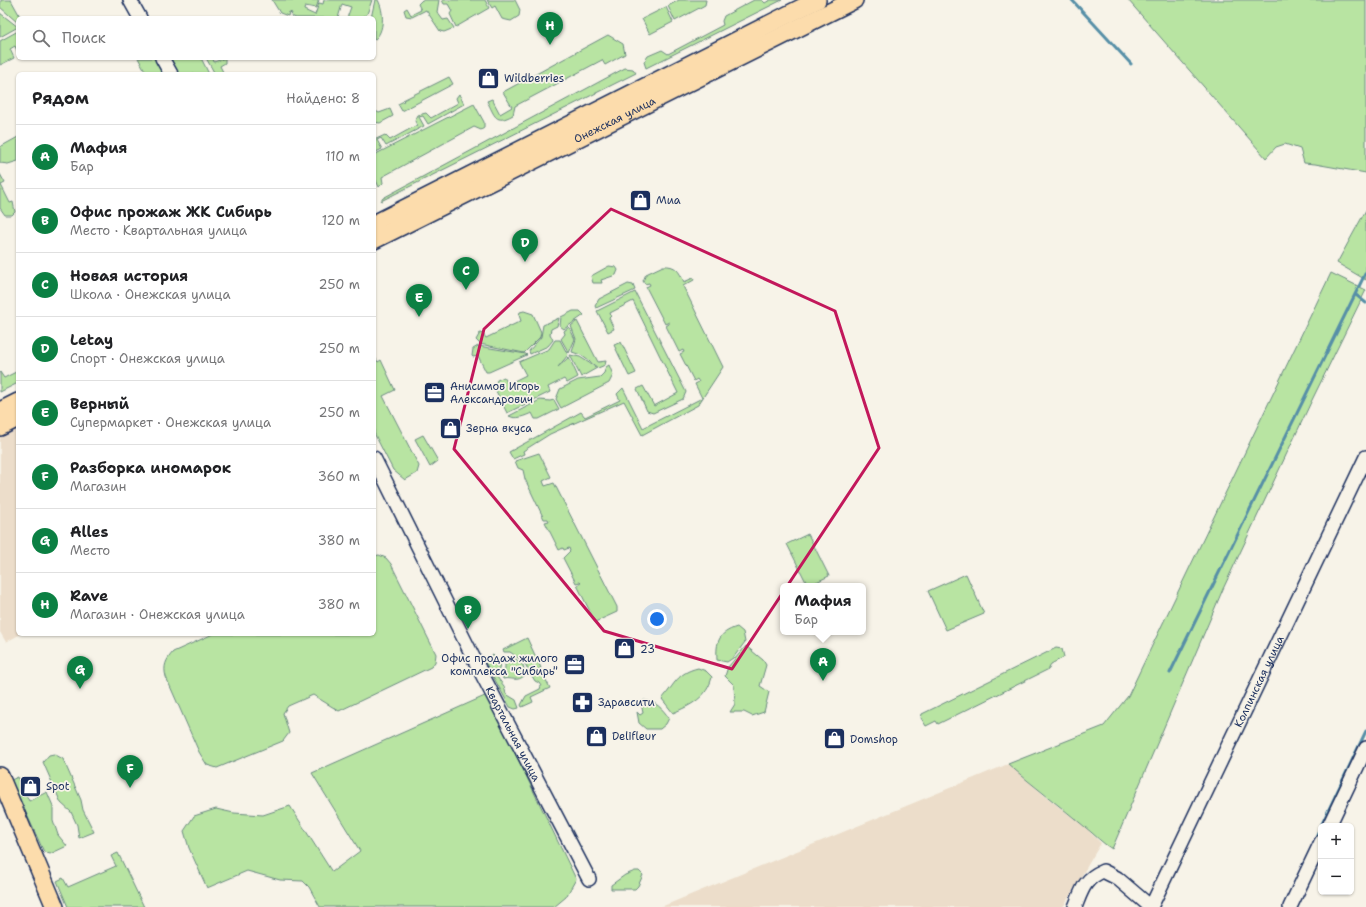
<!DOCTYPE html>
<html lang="ru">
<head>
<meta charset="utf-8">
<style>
	body { margin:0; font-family:"Shantell Sans",sans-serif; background:#f2f2f2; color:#202124 }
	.controls { position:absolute; right:12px; bottom:12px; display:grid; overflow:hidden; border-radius:6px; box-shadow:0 1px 3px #0004 }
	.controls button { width:36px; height:36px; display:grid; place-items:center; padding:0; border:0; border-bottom:1px solid #e0e0e0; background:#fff; color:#202124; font:20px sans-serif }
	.you { position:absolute; left:657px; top:619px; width:14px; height:14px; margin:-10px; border:3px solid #fff; border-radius:50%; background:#1a73e8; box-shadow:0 0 0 6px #1a73e833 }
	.badge { display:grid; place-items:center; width:26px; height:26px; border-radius:50%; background:#0b8043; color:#fff; font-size:13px; font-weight:700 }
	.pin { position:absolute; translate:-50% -33px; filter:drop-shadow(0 1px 2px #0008) }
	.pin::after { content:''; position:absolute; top:21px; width:14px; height:12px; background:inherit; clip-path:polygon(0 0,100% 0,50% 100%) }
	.popup { position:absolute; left:780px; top:583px; width:86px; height:52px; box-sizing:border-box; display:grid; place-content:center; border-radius:6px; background:#fff; filter:drop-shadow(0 1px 3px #0005); font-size:13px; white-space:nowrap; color:#757577 }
	.popup b { font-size:15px; color:#202124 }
	.popup::after { content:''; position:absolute; left:50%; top:100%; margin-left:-8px; border:8px solid transparent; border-top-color:#fff }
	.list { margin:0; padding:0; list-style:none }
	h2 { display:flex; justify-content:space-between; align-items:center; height:52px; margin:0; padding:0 16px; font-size:17px }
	h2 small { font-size:13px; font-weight:400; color:#757577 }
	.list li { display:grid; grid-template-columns:26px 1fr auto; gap:12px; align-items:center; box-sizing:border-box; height:64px; padding:0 16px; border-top:1px solid #e0e0e0 }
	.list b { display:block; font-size:15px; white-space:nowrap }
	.list p { margin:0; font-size:13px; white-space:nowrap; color:#757577 }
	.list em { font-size:13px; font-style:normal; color:#757577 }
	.icon { flex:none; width:22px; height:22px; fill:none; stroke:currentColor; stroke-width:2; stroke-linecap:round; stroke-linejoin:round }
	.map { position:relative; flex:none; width:1366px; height:907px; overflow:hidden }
	.search { position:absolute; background:#fff; box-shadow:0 1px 3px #0004; left:16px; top:16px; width:360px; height:44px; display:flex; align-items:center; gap:10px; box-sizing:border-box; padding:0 14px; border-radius:6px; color:#757577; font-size:15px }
	.panel { position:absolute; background:#fff; box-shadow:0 1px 3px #0004; left:16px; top:72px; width:360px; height:564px; border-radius:6px }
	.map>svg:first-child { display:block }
</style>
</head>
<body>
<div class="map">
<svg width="1366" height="907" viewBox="0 0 1366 907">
	<rect width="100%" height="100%" fill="#f7f3e8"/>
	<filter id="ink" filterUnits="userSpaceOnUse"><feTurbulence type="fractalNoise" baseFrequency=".025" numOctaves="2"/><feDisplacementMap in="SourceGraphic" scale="8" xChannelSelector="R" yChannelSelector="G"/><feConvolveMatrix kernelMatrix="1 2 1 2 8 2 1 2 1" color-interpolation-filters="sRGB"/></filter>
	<g filter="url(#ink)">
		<path fill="#ecddca" d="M18,426v208h3l-15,8 -6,-10v-197z
			M1008,764l36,31 42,33 15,15 -38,64h-402z"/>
		<path fill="#b8e4a2" stroke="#6a8a80" d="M1,0h10l10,18h-3v5l-18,-16z
			M272,0h47l-3,8 -11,-2 -1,4 11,5 4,-12 4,1 1,-4h48l-5,14 -3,2 6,2h-23l4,-11 -9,-3 -4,14h-42l-5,-2 1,-3 -3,-1 -1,4 -8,-3z
			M375,0h3c6,11 7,32 -4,40v-22h-3z
			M422,0h17l-2,12 6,8 5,-1 6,9 -10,4 -4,-1 -14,-21 -14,7 -6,-1 -2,-6 3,-2 4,7 10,-5 -3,-6z
			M442,0h43l4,8 -33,19 -6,-13 2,-3 -4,-7h-4z
			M487,0h28l5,10 -1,6 -8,5 -9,-2 -7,-13 -3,2z
			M679,0h27l-1,5 -30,16 -7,-15z
			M754,0h8l3,3 5,-3h12l-136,68 -2,-6 4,-6 14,-6 6,4 55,-29 -1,-4 2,-5z
			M1128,0h238v173l-51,-9 -11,-1 -4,-14 -15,-5 -9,3 -10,11z
			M666,7l7,15 -23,12 -8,-15z
			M0,13l18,14 -18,10z
			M18,31v22l-3,-7 -5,3 4,9 -14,7v-24z
			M608,35l15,9 2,10 -20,11 -3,-5 -87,46 -2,9c-18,10 -18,1 -26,-14l5,-2 8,15 12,-7 -9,-15z
			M138,58h18l9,16h-18z
			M169,58h32l8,16h-31z
			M206,58h7l1,4 11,-4v5l-5,3 4,8h-9z
			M625,68l8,1 3,4 -255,128 2,-3z
			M449,77l4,7 -51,27 -4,-7 6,-3 -1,-1z
			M459,94l5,10 -36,20 -5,-8 -4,1 5,9 -38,20 -5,-8 -4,2 5,9 -8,4v-13l11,-5 5,5 27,-15 -2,-4 3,-6 8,-2 5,5 27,-15 -2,-5z
			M474,104l10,18v6l-3,2 -7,-3 -92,50 1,6 -4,4 -5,-11v-21z
			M390,109l3,7 -13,7 -6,-1v-12l5,3z
			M18,137v24l-10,3 -8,-1v-16z
			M0,174l5,9 -4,2 9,18 3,-1 2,10 -3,3h-7l-5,-7z
			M1366,210v70l-29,-17z
			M609,266l7,1 2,3 -2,5 -15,5 1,3h-9l-2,-7z
			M663,266c13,-1 16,5 21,16l9,-4 1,2 -11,6 40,81 -25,38 -56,30 -18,-34 -74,33 -27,17 1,3 -11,5 -4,-7 72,-40 4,5 35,-17 -3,-6 6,-6 20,40 59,-30 -7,-14 4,-2 -2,-3 -3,2 -14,-27 4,-2 -1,-2 -4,2 -13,-26 3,-2v-2l-4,2 -19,-37 4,-2 -1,-2 -4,1 -2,-3 3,-7z
			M1331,273l35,17 -54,110 -89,189 -111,260c-10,-6 -17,-14 -27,-22 -25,-21 -52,-41 -77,-63l96,-38 24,-30z
			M628,284l5,1 2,5 -39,18 -1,-2 4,-7z
			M635,292l51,100 -3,7 -30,14 -6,-2 -10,-22 6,-3 11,20 24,-13 -45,-92 -23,12 1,3 -2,2 5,11 -6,3 -11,-21z
			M524,311l9,3 8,18 -1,5 -16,16 -44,-9 -4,-4 4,-7 3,1 3,4 35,-17 -2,-6 1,-3z
			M573,311h7l4,4 -20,14 -4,-3 1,-9z
			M559,318l-2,8 -6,3 -1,5 3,6 -5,6 -18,8 -1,-3 12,-14 2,-12z
			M577,321l21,41 8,-1 -1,4 -7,3 -17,-13 -9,-3 4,-13 -5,-13z
			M569,327l6,12 -6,14 -8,-14 4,-5 -1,-3z
			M555,340h5l8,15 -10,12 11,-10 9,20 -11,6 -3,-4 -16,8 2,5 -43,21 -13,-26 3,-7 7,-3 4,7 18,-9 -7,-13 30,-13z
			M621,342l15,31 -7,3 -15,-31z
			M478,346l48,8 1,1 -38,17h-3l-8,-16 -5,1 -1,-1 1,-7z
			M570,355l10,2 17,11 -16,9z
			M374,356l4,6 3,-2 14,30 -12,6 36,70 -2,7 -12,7 -12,-10 -19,-37z
			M609,365l4,10 -4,8 -48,25 -5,-9 4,-10 18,-9 22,-3 4,-4 2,-6z
			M18,371v12l-18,9v-20l4,6z
			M540,400l10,1 4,-1 5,9 -20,10h-4l-3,-6c-8,3 -15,7 -23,3z
			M423,435l15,26 -8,6 -15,-28z
			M539,453l12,24 -8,4 2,5 9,-3 63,124v5l-22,10 -18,-37 4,-2 -1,-1 -4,1 -13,-25 7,-7 -1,-3 -5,2 -1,-2 -4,2 -14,-28 4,-1 -1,-2h-4l-19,-40 -2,-9 -5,-2 -3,-7z
			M808,534l21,42 -21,10 -21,-42z
			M379,555l7,3 5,6 45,90 -1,8 -4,5 -92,44 -26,-16 -25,11 -5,7 6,20 -6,8 -66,27 -10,-3 -8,-13 -33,-75c-3,-11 0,-17 7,-25l40,-18h161v-78z
			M966,574l18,40 -38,16 -18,-39z
			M737,627l6,5 2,10 -12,16 -6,4 -10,-2c-1,-18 1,-27 20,-33z
			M527,638l14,30 -11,5 -6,-11 -14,-10h-6l-1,-2z
			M746,646l17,14 3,5 -6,21 9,6 -5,20 -12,4 -8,-4h-14l5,-8 -1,-19 -9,-9 3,-9z
			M1056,648l6,1 2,8 -13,7 -2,5 -111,55 -2,-3 -10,5 -5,-8 1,-4z
			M493,655l7,9 -3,13 7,9 2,8 10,6 3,8 -4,1 -5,-2 -25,-45 1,-4z
			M507,657h6l10,8 2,10c-8,8 -13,2 -22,4l-1,-4 3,-7v-9z
			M698,668l8,3 6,6c-5,21 -21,28 -39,36l-11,-14c13,-15 15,-26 36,-31z
			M542,672l8,16 -19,9 2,5 -11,5 -1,-2 5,-9 14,-7 1,-3 -2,-3 -4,-2 -3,-5z
			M487,695l89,184 -10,18 -12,10h-234l-11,-20 -6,-6 -23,-1 -33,-9 -40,17 -18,-40 -5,-17 10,-15 22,-7 18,4 29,2 27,-9 42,66 28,-21 -48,-78z
			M644,700c12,2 18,8 25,18l-3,6 -6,5h-14l-7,-6 -2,-11 3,3 3,-2 -2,-10z
			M54,754l9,5 18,41 2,10 11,22 -15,6 -2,-13 -6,-13 -10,-9 -18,-41 6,-7z
			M18,777l11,24 18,-9 6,14v14l5,15 9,11 -17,8 -6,-2 -33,-72z
			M118,853l26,54h-76l-11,-26 6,-3 5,9 48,-21 -5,-10z
			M635,871h4l4,4 -5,11 -3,3h-24v-4l14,-10z"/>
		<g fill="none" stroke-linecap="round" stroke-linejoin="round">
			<path stroke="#568fa7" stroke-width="3" d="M1072,0l59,64
				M1356,295l10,8
				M1170,673l196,-401
				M1321,826l45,-95
				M1314,842l7,-15"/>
			<defs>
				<g id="minor">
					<path d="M130,0l10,18"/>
					<path d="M162,58l9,16"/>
					<path id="s1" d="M374,458l99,199 116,222"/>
					<path d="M1329,826l37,-78"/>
					<path d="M1075,907c7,-17 9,-28 28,-36l14,7 34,29"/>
					<path id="s2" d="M1151,907l215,-450"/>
					<path d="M1290,907l31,-65"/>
				</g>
				<g id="major">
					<path d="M374,224l443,-224"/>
					<path id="s3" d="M374,240l480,-240"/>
					<path d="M0,411l18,-9"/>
					<path d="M0,427l18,-9"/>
					<path d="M0,776l55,131"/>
				</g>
			</defs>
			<use href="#minor" stroke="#1b2f5e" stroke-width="16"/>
			<use href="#major" stroke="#1b2f5e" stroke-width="20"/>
			<use href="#minor" stroke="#f7f3e8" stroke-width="13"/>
			<use href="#major" stroke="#fcdcac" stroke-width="17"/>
		</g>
	</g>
	<path fill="none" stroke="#c2185b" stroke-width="3" stroke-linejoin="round" d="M611,209l224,102 44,137 -147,221 -128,-38 -150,-182 30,-120z"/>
	<defs>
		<symbol id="shop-square" viewBox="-11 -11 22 22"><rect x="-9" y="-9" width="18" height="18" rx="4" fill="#1b2f5e" stroke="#f7f3e8"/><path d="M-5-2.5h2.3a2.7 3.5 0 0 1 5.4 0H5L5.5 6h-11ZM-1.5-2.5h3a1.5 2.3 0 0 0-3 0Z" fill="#fff"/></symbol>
		<symbol id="office-square" viewBox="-11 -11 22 22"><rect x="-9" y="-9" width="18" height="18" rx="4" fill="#1b2f5e" stroke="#f7f3e8"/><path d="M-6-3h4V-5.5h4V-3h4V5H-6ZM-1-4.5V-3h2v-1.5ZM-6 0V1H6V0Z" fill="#fff"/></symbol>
		<symbol id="pharmacy-square" viewBox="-11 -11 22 22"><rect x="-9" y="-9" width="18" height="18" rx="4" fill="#1b2f5e" stroke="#f7f3e8"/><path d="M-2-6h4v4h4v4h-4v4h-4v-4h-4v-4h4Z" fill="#fff"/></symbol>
	</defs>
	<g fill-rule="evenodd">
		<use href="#shop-square" x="476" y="66" width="25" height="25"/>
		<use href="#shop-square" x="628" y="188" width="25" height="25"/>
		<use href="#office-square" x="422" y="380" width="25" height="25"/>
		<use href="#shop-square" x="438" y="416" width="25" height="25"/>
		<use href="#shop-square" x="612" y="636" width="25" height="25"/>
		<use href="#office-square" x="562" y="652" width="25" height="25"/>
		<use href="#pharmacy-square" x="570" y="690" width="25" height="25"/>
		<use href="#shop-square" x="584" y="724" width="25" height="25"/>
		<use href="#shop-square" x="822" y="726" width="25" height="25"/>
		<use href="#shop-square" x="18" y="774" width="25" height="25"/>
	</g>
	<g text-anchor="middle" stroke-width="3.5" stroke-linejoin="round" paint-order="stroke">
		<g font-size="11" fill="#1b2f5e" stroke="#f7f3e8" text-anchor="start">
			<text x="504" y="82">Wildberries</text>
			<text x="656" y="204">Миа</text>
			<text x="450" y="390">Анисимов Игорь<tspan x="450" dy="13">Александрович</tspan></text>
			<text x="466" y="432">Зерна вкуса</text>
			<text x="640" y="653">23</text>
			<text x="558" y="662" text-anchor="end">Офис продаж жилого<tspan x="558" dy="13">комплекса "Сибирь"</tspan></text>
			<text x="598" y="706">Здравсити</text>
			<text x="612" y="740">Delifleur</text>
			<text x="850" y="743">Domshop</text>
			<text x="46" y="790">Spot</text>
		</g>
		<g font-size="11" fill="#1b2f5e" stroke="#f7f3e8">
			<text dy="4" stroke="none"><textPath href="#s3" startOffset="269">Онежская улица</textPath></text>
			<text dy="4" stroke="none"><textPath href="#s2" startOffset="250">Колпинская улица</textPath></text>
			<text dy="4" stroke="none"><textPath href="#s1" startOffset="309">Квартальная улица</textPath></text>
		</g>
	</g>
</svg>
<div class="controls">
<button>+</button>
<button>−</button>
</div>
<div class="you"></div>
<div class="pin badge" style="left:823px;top:681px">A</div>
<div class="popup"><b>Мафия</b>Бар</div>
<div class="pin badge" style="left:468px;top:629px">B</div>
<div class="pin badge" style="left:466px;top:290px">C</div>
<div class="pin badge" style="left:525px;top:262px">D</div>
<div class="pin badge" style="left:419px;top:317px">E</div>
<div class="pin badge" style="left:130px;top:788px">F</div>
<div class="pin badge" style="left:80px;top:689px">G</div>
<div class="pin badge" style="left:550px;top:45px">H</div>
<div class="search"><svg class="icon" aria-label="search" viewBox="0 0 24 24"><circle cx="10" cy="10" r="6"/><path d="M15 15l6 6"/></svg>Поиск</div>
<section class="panel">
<h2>Рядом<small>Найдено: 8</small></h2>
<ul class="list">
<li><span class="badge">A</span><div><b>Мафия</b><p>Бар</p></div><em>110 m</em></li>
<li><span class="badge">B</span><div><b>Офис прожаж ЖК Сибирь</b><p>Место · Квартальная улица</p></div><em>120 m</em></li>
<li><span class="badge">C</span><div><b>Новая история</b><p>Школа · Онежская улица</p></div><em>250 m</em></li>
<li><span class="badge">D</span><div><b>Letay</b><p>Спорт · Онежская улица</p></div><em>250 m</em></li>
<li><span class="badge">E</span><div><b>Верный</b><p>Супермаркет · Онежская улица</p></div><em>250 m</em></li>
<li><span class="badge">F</span><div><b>Разборка иномарок</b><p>Магазин</p></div><em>360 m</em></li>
<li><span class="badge">G</span><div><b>Alles</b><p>Место</p></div><em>380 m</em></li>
<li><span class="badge">H</span><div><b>Rave</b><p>Магазин · Онежская улица</p></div><em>380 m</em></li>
</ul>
</section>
</div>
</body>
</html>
